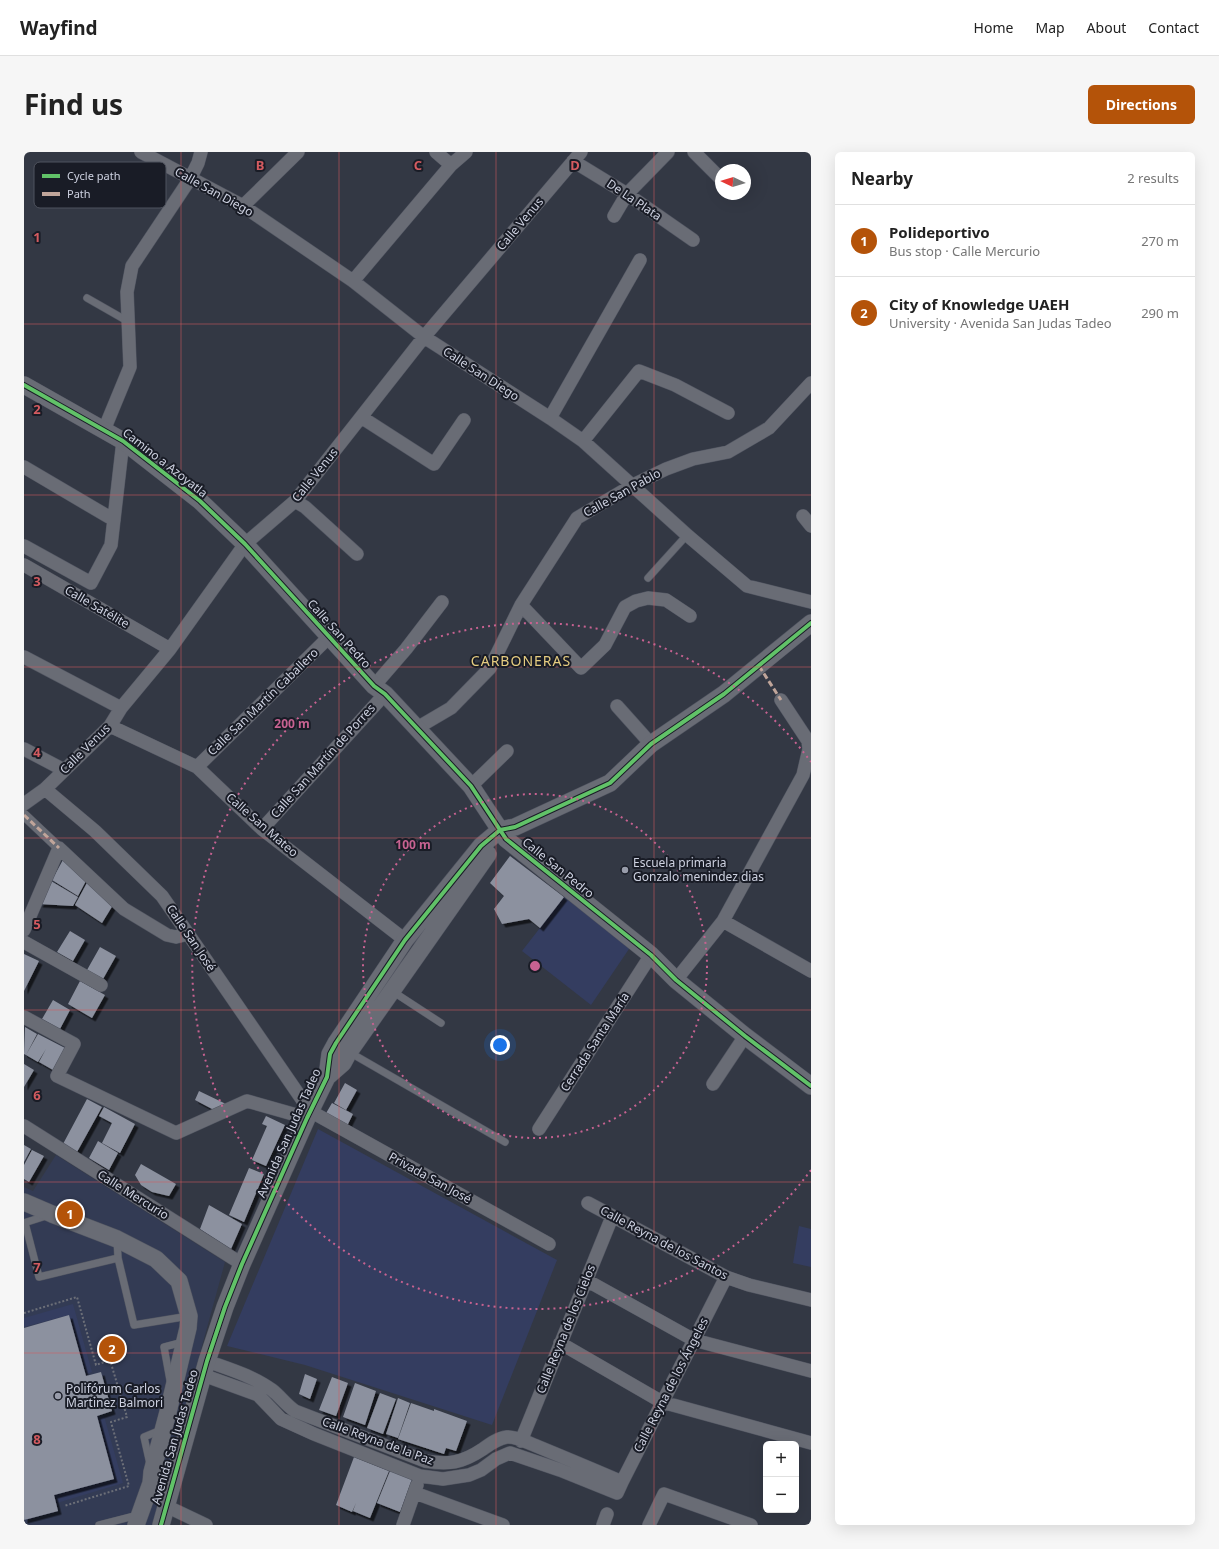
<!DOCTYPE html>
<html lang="en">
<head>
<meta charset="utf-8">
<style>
	body { margin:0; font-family:"Noto Sans",sans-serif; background:#f6f6f6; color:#222 }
	.controls { position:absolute; right:12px; bottom:12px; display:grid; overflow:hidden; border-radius:6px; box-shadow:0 4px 16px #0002 }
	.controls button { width:36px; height:36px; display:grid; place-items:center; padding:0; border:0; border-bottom:1px solid #e0e0e0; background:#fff; color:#222; font:20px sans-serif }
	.compass { position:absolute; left:691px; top:12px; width:36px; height:36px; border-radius:50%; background:#fff; box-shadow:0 4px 16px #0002; rotate:274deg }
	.you { position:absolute; left:476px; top:893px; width:14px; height:14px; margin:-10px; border:3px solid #fff; border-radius:50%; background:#1a73e8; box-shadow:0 0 0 6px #1a73e833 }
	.badge { display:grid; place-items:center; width:26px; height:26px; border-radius:50%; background:#b45309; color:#fff; font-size:13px; font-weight:700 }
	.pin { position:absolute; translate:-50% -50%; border:2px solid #fff; box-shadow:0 1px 4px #0006 }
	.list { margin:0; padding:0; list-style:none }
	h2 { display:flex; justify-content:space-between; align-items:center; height:52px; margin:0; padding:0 16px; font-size:17px }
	h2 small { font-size:13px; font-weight:400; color:#767676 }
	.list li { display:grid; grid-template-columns:26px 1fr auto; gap:12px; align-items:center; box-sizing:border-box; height:72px; padding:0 16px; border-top:1px solid #e0e0e0 }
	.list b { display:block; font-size:15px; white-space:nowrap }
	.list p { margin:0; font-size:13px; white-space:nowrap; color:#767676 }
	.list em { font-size:13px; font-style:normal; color:#767676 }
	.map { position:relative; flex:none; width:787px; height:1373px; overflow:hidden; border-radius:6px }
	header { display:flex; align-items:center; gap:24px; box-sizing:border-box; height:56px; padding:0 20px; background:#fff; border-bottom:1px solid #e0e0e0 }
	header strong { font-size:19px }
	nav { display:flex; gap:22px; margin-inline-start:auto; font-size:14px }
	.intro { display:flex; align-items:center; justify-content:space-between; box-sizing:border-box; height:96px; padding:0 24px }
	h1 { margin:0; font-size:28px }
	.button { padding:10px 18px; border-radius:6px; background:#b45309; color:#fff; font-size:14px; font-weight:700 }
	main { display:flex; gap:24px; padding:0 24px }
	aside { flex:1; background:#fff; border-radius:6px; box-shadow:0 4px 16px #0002 }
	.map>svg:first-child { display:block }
</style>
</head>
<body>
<header>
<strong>Wayfind</strong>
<nav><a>Home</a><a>Map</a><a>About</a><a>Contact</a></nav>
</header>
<div class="intro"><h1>Find us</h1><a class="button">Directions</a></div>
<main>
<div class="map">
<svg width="787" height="1373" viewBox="0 0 787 1373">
	<defs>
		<filter id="shadow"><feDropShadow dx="3.5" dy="3.5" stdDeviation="0" flood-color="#0009"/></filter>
	</defs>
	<rect width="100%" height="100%" fill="#333844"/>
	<path fill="#333b54" d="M32,1003l169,107 -72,263h-129v-338l9,4z"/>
	<path fill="#343d60" d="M540,745l67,49 -40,59 -69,-54z
		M294,977l239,131 -65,165 -187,-60 -78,-19z
		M775,1074l12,3v38l-18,-4z
		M49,1152l19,68 -6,2 -17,-59 -45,12v-9z
		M80,1264l19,67 -66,20 -2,-8 59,-16 -16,-61z"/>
	<path fill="#8c919f" filter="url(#shadow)" d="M486,704l54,41 -24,31 -11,-9 -27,5 -8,-15 10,-13 -14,-13z
		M40,706l23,21 -9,17 -26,-16z
		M65,727l24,26 -11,18 -27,-18z
		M27,729l27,16 -5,9 -34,-2z
		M46,779l15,9 -12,21 -16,-9z
		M76,795l16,9 -13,23 -16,-9z
		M0,802l15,7 -15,30z
		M56,829l25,14 -13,23 -24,-14z
		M29,848l17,10 -10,19 -18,-10z
		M1,875l12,7 -11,21 -2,-1z
		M14,882l27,14 -12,22 -14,-8 7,-13 -8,13 -12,-7z
		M0,912l10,6 -10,17z
		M321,931l12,7 -11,20 -12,-7z
		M175,939l27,13 -12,6 -19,-10z
		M63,947l15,8 -25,45 -14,-8z
		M308,951l21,11 -6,12 -22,-11z
		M80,955l31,17 -15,29 -18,-10 10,-20 -13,-7z
		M242,964l19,9 -19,41 -14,-6 15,-34 -5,-2z
		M74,989l20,12 -9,17 -20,-12z
		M0,993l7,4 -7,13z
		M8,998l12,6 -15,26 -5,-3v-14z
		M117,1012l35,20 -7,12 -17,-4 -11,-7 -6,-10z
		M225,1016l15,6 -20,48 -15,-7z
		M185,1053l33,19 -11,25 -31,-20z
		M45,1163l17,61 15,-4 11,39 -15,5 17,63 -60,16 4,16 -34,9v-192z
		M281,1222l12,5 -7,20 -11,-5z
		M308,1225l16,6 -12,33 -17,-6z
		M331,1231l21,8 -11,34 -22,-8z
		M356,1241l16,6 -13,35 -16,-6z
		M374,1246l12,5 -12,35 -12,-4z
		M387,1251l23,8v-2l33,12 -11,30 -10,-3 -2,6 -46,-15z
		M330,1305l35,14 -19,47 -17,-7 3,-8 -4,9 -16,-7z
		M366,1319l22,8 -12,33 -23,-9z"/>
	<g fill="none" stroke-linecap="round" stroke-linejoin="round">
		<defs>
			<path id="service" d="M63,146l42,24
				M624,426l39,-43
				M368,839l49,32
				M325,900l156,90
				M0,1071l25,-8
				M1,1071l14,54 79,-19
				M93,1087l1,19 16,67 55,-9
				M146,1228l-6,-33 19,-5
				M126,1312l-6,-27 17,-7
				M75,1373l39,-10"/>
			<path id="pedestrian" d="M0,663l35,33"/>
			<path id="minor" d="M117,0l102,54 110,75 71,56 126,81 33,23 104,94 60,51 64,16
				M412,0l15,13
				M670,0l27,27
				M549,9l54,33 66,46
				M219,54l55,-54
				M590,64l13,-22 41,-42
				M329,129l98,-116 15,-13
				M337,265l73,47 30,-44
				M526,266l90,-158
				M80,278l26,-63 -3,-75 5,-26 58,-87 8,-16 3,-11
				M559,289l56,-70 36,14 53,28
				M0,315l90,53
				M271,349l10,6 52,47
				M779,364l8,10
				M0,394l67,37 20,-38 12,-104
				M0,413l146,84
				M497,453l60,63 24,-23 20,-38 11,-6 12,-3 18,2 24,16
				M0,505l97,51
				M350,534l32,-37 36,-47
				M593,554l34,38
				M86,574l87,41 65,62 143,111
				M393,576l34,-20 39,-40 31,-63 56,-87 56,-33 33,-16 27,-10 35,-7 41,-24 42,-45
				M0,597l40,21
				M173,615l132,-130
				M447,634l36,-35
				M21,637l50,42 67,65 148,215 239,133
				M0,652l21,-15 65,-63 11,-18 49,-59 75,-105 50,-43 129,-164 157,-185
				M238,677l123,-135
				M699,769l88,50
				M0,778l35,-82 65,61 43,26 9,2 12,-3
				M0,790l77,43
				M652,828l47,-59 80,-146 6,-26 -1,-8 -27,-41
				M0,865l50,27 -17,32 119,57 71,-32 60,17
				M689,932l32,-48
				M0,974l218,138
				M515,977l112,-174
				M564,1051l138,74 23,8 62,15
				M562,1128l108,60 117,31
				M536,1191l102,59 149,41
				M183,1209c22,8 46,15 65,29 8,6 14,15 23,21l130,50c24,4 37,2 58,-12 7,-5 15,-11 24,-12 8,-1 19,5 27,8 29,12 58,24 88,37
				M179,1223l55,20 23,24 33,15 106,42 23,3 26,-4 12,-5 15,-11 14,-6 50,17 57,23 5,-11 104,-205
				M497,1289l91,-224
				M391,1341l88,32
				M142,1354l40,19
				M379,1373l14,-40
				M579,1373l4,-11
				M625,1373l15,-31 87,31"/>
			<path id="tertiary" d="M0,233l99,56 77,60 45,43 129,142 11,8 86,92 35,53 145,116 25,25 69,56 66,50
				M303,925l16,-14 6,-11 139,-198
				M0,1050l28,12 65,25 39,20 23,22 10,35 -1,12 -20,84 -16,60 -1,11 -15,42
				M137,1373l46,-164 18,-54 17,-43 65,-146 20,-41 3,-23 6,-11 69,-103 76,-94 19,-16 15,-3 95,-44 41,-39 73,-50 87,-71"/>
		</defs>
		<use href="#service" stroke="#525662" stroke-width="8"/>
		<use href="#pedestrian" stroke="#525662" stroke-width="11"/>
		<use href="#minor" stroke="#525662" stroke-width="14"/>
		<use href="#tertiary" stroke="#525662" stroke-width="18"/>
		<path stroke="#6c6f78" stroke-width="2" stroke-dasharray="2 2" stroke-linecap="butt" d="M0,1161l53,-16 19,68 14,-5 17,57 -16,5 18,64 -65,20"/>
		<use href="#service" stroke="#696c75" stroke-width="7"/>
		<use href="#pedestrian" stroke="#696c75" stroke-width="10"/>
		<use href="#minor" stroke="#696c75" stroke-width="13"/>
		<use href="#tertiary" stroke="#696c75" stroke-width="17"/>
		<path stroke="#c0a59a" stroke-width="3" stroke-dasharray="6 3" stroke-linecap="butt" d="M735,514l22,34
			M0,663l35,33"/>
		<defs>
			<path id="cycleway" d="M0,233l99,56 77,60 45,43 129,142 11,8 86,92 35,53 145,116 25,25 69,56 66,50
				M137,1373l46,-164 18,-54 17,-43 65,-146 20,-41 3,-23 6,-11 69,-103 76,-94 19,-16 15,-3 95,-44 41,-39 73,-50 87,-71"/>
		</defs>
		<use href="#cycleway" stroke="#191c26" stroke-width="6"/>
		<use href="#cycleway" stroke="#61c268" stroke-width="4"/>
	</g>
	<path fill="none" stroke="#d45b60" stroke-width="1" stroke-opacity="0.55" d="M157,0v1373M315,0v1373M472,0v1373M630,0v1373M0,172h787M0,343h787M0,515h787M0,686h787M0,858h787M0,1030h787M0,1201h787"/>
	<g fill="none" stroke="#c76291" stroke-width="2" stroke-dasharray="2 4">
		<circle cx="511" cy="814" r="172"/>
		<path d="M787 1018A343 343 0 1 1 787 610"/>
	</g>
	<g fill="#989caa" stroke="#191c26" stroke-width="1.5">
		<circle cx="601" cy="718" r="4"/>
		<circle cx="34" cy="1244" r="4"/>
	</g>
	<g text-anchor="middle" stroke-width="4" stroke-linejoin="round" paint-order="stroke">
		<g font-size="12" fill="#ced2e1" stroke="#191c26">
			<text transform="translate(190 40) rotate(29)" y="4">Calle San Diego</text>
			<text transform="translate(610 48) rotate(34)" y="4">De La Plata</text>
			<text transform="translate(496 72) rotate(-50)" y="4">Calle Venus</text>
			<text transform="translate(457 222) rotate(33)" y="4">Calle San Diego</text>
			<text transform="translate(141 311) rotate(38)" y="4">Camino a Azoyatla</text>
			<text transform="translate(291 323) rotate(-51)" y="4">Calle Venus</text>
			<text transform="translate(598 341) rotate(-29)" y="4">Calle San Pablo</text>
			<text transform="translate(73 455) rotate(30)" y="4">Calle Satélite</text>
			<text transform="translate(315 482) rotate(48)" y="4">Calle San Pedro</text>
			<text transform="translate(239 550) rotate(-44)" y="4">Calle San Martín Caballero</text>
			<text transform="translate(61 597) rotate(-45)" y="4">Calle Venus</text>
			<text transform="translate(299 609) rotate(-48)" y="4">Calle San Martín de Porres</text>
			<text transform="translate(238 673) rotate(41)" y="4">Calle San Mateo</text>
			<text transform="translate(534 716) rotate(39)" y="4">Calle San Pedro</text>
			<text transform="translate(167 786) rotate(56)" y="4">Calle San José</text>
			<text transform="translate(571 890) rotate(-57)" y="4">Cerrada Santa María</text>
			<text transform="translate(265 981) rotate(-66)" y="4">Avenida San Judas Tadeo</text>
			<text transform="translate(406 1026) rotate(29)" y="4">Privada San José</text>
			<text transform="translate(109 1043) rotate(32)" y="4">Calle Mercurio</text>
			<text transform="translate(640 1091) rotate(28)" y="4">Calle Reyna de los Santos</text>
			<text transform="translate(542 1177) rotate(-68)" y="4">Calle Reyna de los Cielos</text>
			<text transform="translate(647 1233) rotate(-63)" y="4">Calle Reyna de los Ángeles</text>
			<text transform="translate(151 1285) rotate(-74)" y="4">Avenida San Judas Tadeo</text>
			<text transform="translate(354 1289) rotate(20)" y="4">Calle Reyna de la Paz</text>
		</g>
		<g font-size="12" fill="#ced2e1" stroke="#191c26" text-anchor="start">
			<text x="609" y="715">Escuela primaria<tspan x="609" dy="14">Gonzalo menindez dias</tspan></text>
			<text x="42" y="1241">Polifórum Carlos<tspan x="42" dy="14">Martinez Balmori</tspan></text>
		</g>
		<g font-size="14" letter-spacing="1" fill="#e5cc80" stroke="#191c26">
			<text x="497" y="514">CARBONERAS</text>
		</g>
	</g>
	<rect x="10" y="10" width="132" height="46" rx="6" fill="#191c26" stroke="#4f535e" stroke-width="1"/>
	<rect x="18" y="22" width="18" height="4" fill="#61c268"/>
	<rect x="18" y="40" width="18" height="4" fill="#c0a59a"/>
	<g font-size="11" fill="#ced2e1">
		<text x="43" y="28">Cycle path</text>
		<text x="43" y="46">Path</text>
	</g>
	<g font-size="13" text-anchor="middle" font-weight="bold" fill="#d45b60" stroke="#191c26" stroke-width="4" stroke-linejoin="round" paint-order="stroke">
		<text x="236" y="18">B</text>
		<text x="394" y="18">C</text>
		<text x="551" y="18">D</text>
		<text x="13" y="90">1</text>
		<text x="13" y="262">2</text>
		<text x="13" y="434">3</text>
		<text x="13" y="605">4</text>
		<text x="13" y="777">5</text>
		<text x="13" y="948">6</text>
		<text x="13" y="1120">7</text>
		<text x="13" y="1292">8</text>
	</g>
	<circle cx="511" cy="814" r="6" fill="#c76291" stroke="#191c26" stroke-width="2"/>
	<g font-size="12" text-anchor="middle" font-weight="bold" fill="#c76291" stroke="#191c26" stroke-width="4" stroke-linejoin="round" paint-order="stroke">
		<text x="268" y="576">200 m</text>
		<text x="389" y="697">100 m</text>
	</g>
</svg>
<div class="controls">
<button>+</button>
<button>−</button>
</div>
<svg class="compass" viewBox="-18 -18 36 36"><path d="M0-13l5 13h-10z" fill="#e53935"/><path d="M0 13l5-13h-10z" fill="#767676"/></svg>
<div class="you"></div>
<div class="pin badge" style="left:46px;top:1062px">1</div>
<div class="pin badge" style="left:88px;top:1197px">2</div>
</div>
<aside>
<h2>Nearby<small>2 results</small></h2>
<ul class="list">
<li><span class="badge">1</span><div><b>Polideportivo</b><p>Bus stop · Calle Mercurio</p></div><em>270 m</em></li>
<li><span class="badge">2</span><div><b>City of Knowledge UAEH</b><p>University · Avenida San Judas Tadeo</p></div><em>290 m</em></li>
</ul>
</aside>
</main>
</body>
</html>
